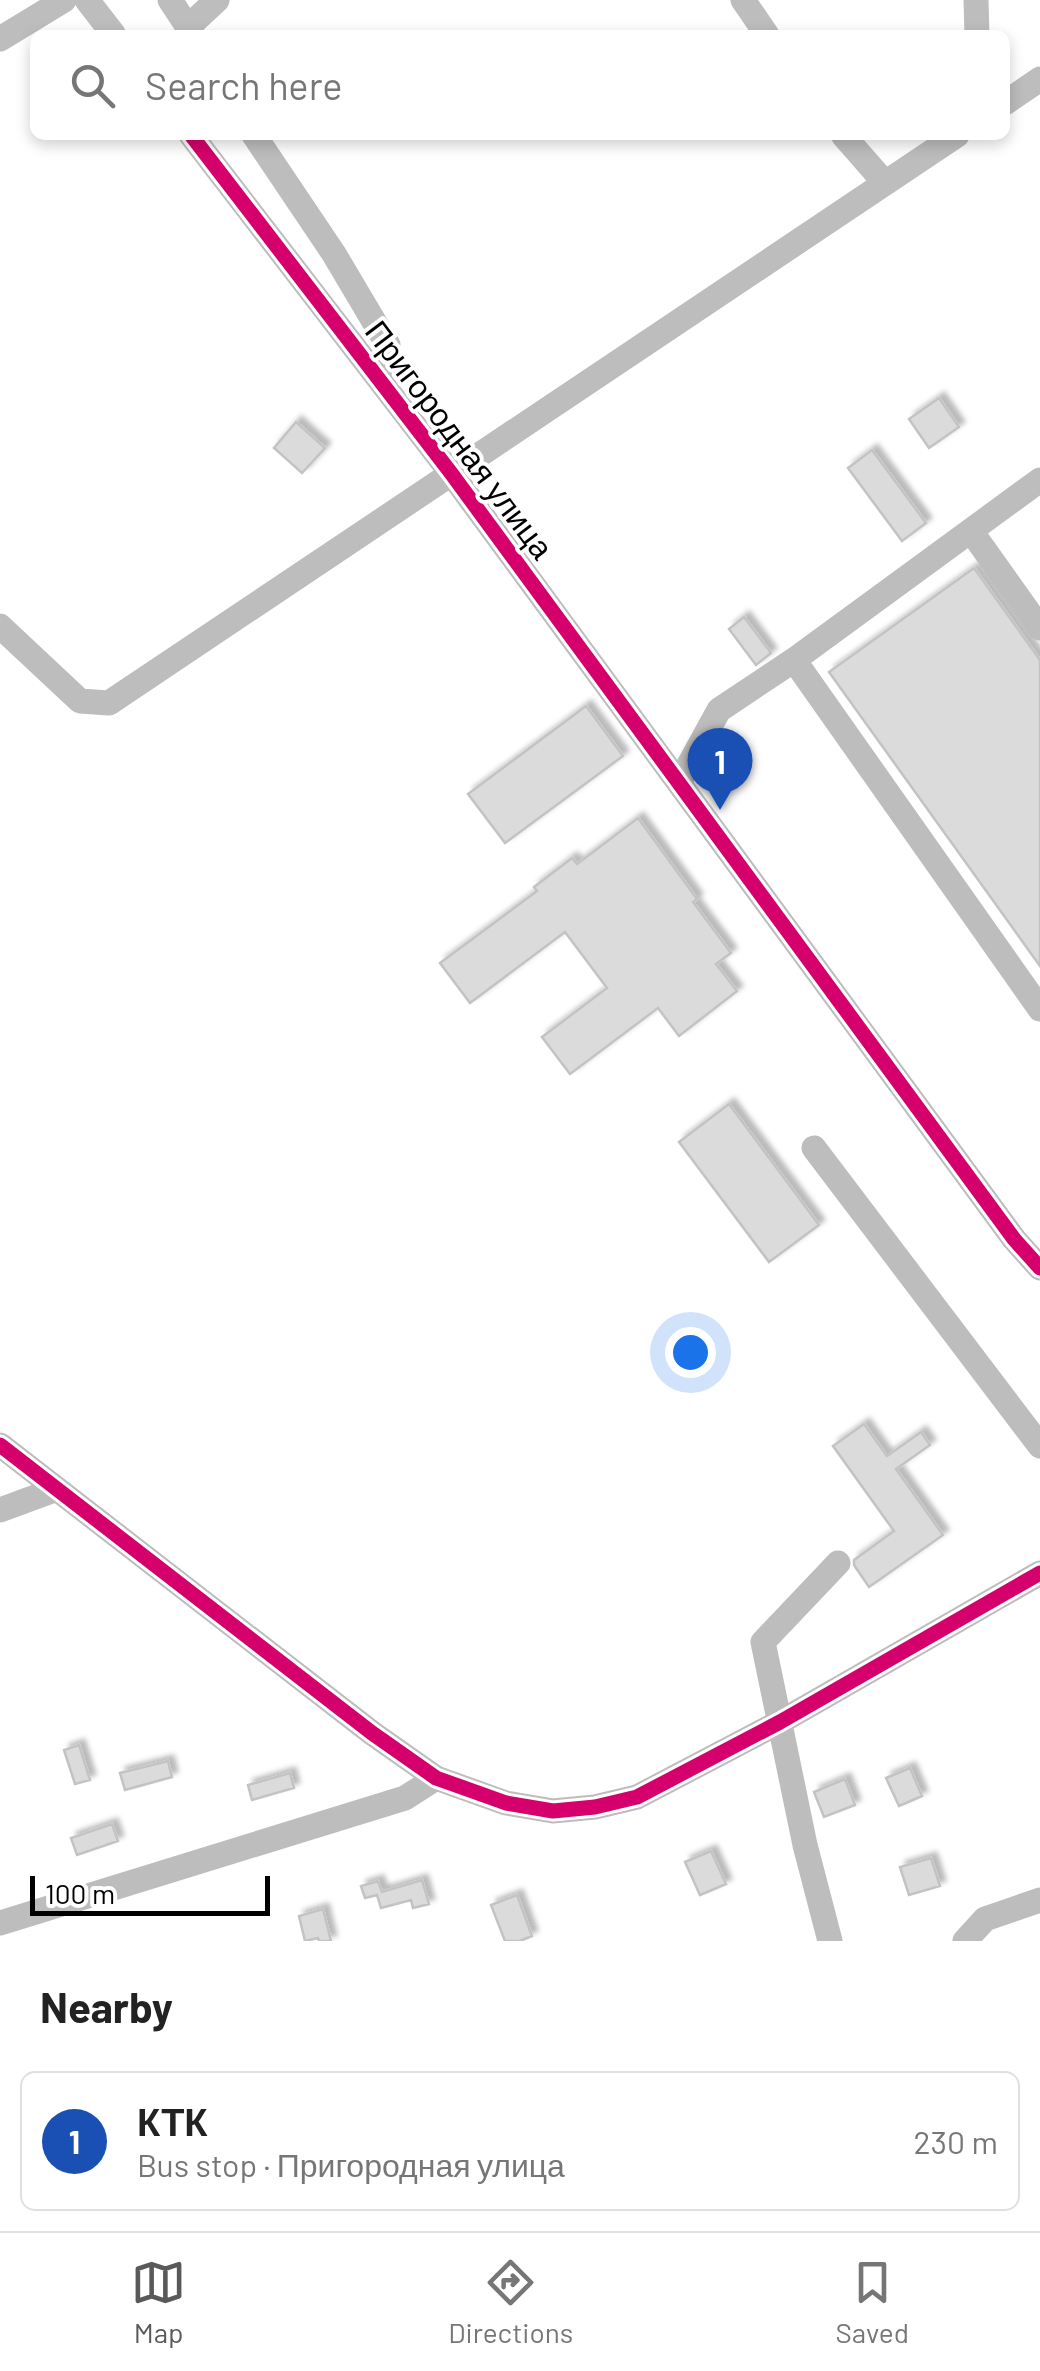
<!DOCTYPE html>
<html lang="en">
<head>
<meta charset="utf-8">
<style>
	body { margin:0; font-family:Barlow,sans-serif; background:#f6f6f6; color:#222 }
	.scale { position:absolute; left:30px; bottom:25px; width:240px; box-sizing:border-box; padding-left:10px; border:5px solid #000; border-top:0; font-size:28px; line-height:35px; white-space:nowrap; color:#000; -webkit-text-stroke:8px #fff; paint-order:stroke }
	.you { position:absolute; left:690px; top:1352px; width:35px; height:35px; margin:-25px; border:8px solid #fff; border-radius:50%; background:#1a73e8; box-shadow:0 0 0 15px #1a73e833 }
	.badge { display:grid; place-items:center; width:65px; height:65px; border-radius:50%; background:#595959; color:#fff; font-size:32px; font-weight:700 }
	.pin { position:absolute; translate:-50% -82px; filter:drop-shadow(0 2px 5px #0008) }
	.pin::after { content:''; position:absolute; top:52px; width:35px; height:30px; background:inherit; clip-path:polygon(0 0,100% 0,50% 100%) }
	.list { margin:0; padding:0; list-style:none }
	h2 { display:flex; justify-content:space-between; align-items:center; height:130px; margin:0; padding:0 40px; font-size:42px }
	h2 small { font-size:32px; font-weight:400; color:#767676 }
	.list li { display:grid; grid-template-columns:65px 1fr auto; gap:30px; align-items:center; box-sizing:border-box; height:140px; margin:0 20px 20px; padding:0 20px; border:2px solid #e0e0e0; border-radius:15px }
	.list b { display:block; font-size:38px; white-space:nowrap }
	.list p { margin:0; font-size:32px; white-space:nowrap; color:#767676 }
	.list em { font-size:32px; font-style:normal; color:#767676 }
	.icon { flex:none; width:55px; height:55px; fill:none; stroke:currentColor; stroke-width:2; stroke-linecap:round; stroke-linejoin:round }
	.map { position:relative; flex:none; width:1040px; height:1941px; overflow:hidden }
	.search { position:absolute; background:#fff; box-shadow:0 5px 15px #0003; left:30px; right:30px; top:30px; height:110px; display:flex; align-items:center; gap:25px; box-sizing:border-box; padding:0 35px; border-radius:15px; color:#767676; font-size:38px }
	.sheet { height:290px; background:#fff }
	nav { display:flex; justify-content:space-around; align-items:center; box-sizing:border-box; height:140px; border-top:2px solid #e0e0e0; background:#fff; font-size:28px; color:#767676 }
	nav a { display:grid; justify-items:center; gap:5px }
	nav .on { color:#595959 }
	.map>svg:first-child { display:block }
</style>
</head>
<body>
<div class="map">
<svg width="1040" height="1941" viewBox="0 0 1040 1941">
	<defs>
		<filter id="shadow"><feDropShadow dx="5.5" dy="-5.5" stdDeviation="2.5" flood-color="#0004"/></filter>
	</defs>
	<rect width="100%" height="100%" fill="#fff"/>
	<path fill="#dbdbdb" stroke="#c3c3c3" stroke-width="2.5" filter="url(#shadow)" d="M939,398l20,29 -30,21 -20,-29z
		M296,422l29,26 -23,25 -28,-25z
		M872,450l54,73 -24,18 -54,-73z
		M974,568l66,92v306l-211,-294z
		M744,617l27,36 -15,12 -27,-36z
		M586,706l37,50 -118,87 -37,-49z
		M638,818l59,81 -4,3 38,51 -15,11 21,27 -58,45 -21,-28 -88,66 -28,-37 65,-49 -42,-56 -95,71 -30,-40 97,-72 -3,-4 38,-29 5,6z
		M729,1104l90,121 -50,37 -90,-120z
		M864,1424l23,32 34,-24 9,13 -34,24 47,66 -74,52 -15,-22v-5l40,-29 -61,-85z
		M79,1745l11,35 -15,4 -11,-34z
		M168,1761l4,16 -47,13 -5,-17z
		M910,1768l12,28 -23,10 -13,-28z
		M290,1773l4,15 -42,12 -4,-15z
		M845,1779l10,26 -31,12 -10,-25z
		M112,1824l6,17 -41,14 -6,-17z
		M711,1851l15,33 -26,11 -15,-33z
		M931,1858l9,28 -31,9 -9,-28z
		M422,1880l7,24 -16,4 -2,-8 -30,8 -4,-13 -12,3 -4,-12 17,-5 4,11z
		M517,1895l15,41 -12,5h-15l-14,-36z
		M323,1909l8,32h-12l-1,-3 -13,3 -6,-25z"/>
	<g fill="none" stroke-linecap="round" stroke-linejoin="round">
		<path stroke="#bdbdbd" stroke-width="25" d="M87,0l27,35
			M170,0l23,35
			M743,0l24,35
			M976,0l1,35
			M188,27l29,-27
			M0,39l64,-39
			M1005,103l35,-24
			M191,135l260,338 563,766 26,29
			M254,135l80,119 54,91 -9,34
			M843,135l42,48
			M971,531l69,97
			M0,626l80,75 29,2 848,-568
			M794,660l246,349
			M680,781l39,-71 75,-50 246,-180
			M814,1148l226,298
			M0,1445l372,288 64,45 70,25 47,8 42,-4 42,-10 143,-75 260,-149
			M0,1510l57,-21
			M0,1923l405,-125 31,-20
			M830,1941l-25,-96 -42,-203 75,-79
			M965,1941l20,-22 55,-19"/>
		<defs>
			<path id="cycleway" d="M191,135l260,338 563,766 26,29
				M0,1445l372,288 64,45 70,25 47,8 42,-4 42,-10 143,-75 260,-149"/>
		</defs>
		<use href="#cycleway" stroke="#fff" stroke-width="21"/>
		<use href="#cycleway" stroke="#d6006c" stroke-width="15"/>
	</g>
	<g text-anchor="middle" stroke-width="8" stroke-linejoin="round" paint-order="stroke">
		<g font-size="32" fill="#000" stroke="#fff">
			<text transform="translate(459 440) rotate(53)" y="11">Пригородная улица</text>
		</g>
	</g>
</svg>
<div class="scale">100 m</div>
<div class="you"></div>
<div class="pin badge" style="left:720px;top:810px;background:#1a4fb4">1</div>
<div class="search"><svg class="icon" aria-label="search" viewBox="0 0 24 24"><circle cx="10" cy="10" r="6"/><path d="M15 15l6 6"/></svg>Search here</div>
</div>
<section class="sheet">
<h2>Nearby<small></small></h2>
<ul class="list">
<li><span class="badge" style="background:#1a4fb4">1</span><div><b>КТК</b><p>Bus stop · Пригородная улица</p></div><em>230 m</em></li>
</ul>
</section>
<nav>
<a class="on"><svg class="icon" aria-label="map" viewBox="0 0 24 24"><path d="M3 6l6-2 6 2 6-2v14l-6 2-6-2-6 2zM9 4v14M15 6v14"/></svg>Map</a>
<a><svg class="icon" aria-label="directions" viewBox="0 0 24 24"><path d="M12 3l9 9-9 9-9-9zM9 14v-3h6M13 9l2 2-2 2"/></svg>Directions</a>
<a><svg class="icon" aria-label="saved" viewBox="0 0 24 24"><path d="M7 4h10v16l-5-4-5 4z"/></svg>Saved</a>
</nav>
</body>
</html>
